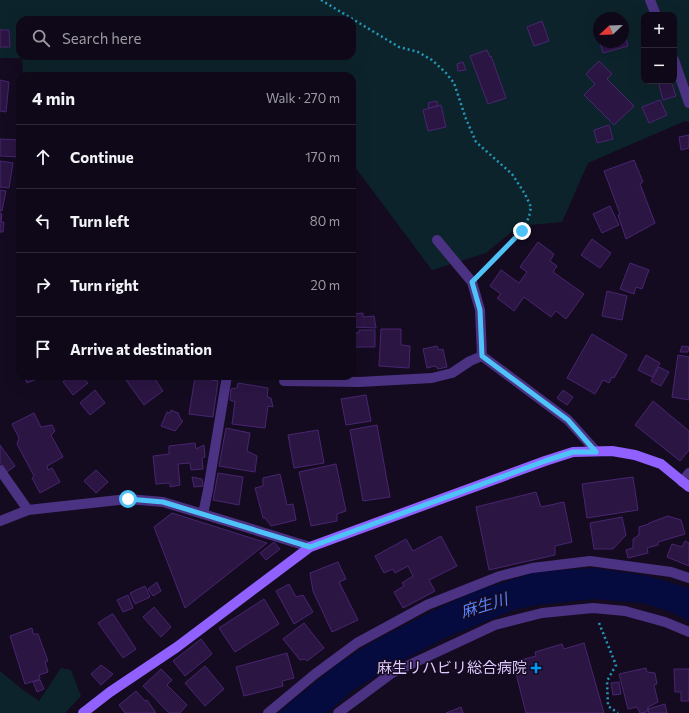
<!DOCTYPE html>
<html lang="en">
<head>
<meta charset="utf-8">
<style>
	body { margin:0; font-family:Commissioner,"Noto Sans JP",sans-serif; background:#181121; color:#f1f3f6 }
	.controls { position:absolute; right:12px; top:12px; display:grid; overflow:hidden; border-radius:8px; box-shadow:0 4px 16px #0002 }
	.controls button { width:36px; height:36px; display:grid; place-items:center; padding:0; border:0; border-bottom:1px solid #2f2937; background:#0f0818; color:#f1f3f6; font:20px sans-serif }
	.compass { position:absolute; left:593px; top:12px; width:36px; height:36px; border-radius:50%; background:#0f0818; box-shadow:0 4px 16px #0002; rotate:247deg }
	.stop { position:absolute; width:12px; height:12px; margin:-9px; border:3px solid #4fc3f7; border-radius:50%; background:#fff }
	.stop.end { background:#4fc3f7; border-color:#fff; box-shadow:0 1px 4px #0008 }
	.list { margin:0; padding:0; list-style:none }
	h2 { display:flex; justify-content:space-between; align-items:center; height:52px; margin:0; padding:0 16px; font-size:17px }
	h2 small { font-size:13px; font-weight:400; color:#9b9aa2 }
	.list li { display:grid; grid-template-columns:26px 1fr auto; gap:12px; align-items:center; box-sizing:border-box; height:64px; padding:0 16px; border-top:1px solid #2f2937 }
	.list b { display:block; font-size:15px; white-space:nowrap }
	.list em { font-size:13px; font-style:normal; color:#9b9aa2 }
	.icon { flex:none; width:22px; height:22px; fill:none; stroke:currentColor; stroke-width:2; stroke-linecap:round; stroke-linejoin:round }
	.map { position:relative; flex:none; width:689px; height:713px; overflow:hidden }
	.search { position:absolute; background:#0f0818; box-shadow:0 4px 16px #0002; left:16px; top:16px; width:340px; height:44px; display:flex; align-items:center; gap:10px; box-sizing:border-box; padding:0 14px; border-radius:12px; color:#9b9aa2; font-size:15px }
	.panel { position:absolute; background:#0f0818; box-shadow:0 4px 16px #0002; left:16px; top:72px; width:340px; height:308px; border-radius:12px }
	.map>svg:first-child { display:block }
</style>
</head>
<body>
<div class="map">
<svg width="689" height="713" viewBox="0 0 689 713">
	<rect width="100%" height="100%" fill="#140b20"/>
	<path fill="#0d232b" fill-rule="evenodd" d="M0,0h689v122l-4,-1 -97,42 -26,59 -43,4 -33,27 -54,17 -80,-107v-87h-329l-1,-18h-22zM644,15h30v66h-30zM599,18h24v24h-24zM20,20h332v36h-332z
		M61,668l10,2 10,26 -16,17h-65v-42l23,19 16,11z"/>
	<path fill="#050a3f" d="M594,568l54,8 41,12v33l-17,-9 -30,-9 -49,-4 -56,6 -24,5 -70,29 -47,25 -44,27 -25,22h-48l7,-7 52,-42 31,-20 65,-34 45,-20 57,-18z"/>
	<path fill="#2b1543" stroke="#492571" d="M542,21l7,20 -15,5 -7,-19z
		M0,30h9l1,17h-10z
		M623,31l5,15 -25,7 -3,-11h23z
		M487,50l3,7 1,-1 15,42 -18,6 -18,-48z
		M599,61l13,13 -5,5 27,27 -20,19 -30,-30 11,-11 -9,-10z
		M463,62l3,8 -8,1 -1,-7z
		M0,80l9,2 -3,30 -6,-1z
		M658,81h13l5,15 -13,4z
		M660,100l7,15 -18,8 -7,-16z
		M437,101l1,5 -9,2 -1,-5z
		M441,105l5,22 -18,4 -5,-21z
		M609,125l4,14 -16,4 -3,-13z
		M689,135v13l-8,2 -2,-13z
		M0,139l20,1 -1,17 -19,-1z
		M634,160l9,22 -3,2 15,39 -29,16 -8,-24 2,-1 -16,-43z
		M0,161l13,2 -4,25 -9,-1z
		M0,190l6,1 -4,20h-2z
		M610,206l9,19 -17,8 -9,-19z
		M0,213l2,1 -1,8h3l-1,10h-3z
		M592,239l19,14 -11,15 -19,-13z
		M538,242l16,12 -4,7 7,5 -4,6 31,22 -18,25 -10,-8 -5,6 -27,-20 -10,14 -17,-13 4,-4 -11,-8 11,-16 18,13 8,-11 -7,-5z
		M630,263l19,7 -7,19 -6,-2 -2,7 -14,-5z
		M607,291l20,5 -5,24 -20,-4z
		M363,313v4l11,-1 2,12 -24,-1v-13z
		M381,329h20v16l9,1 -1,22 -30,-2z
		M359,330h16v17h-23l1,-14h6z
		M592,334l35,21 -13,23 -2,-1 -3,6 -6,-3 -8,14 -28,-16z
		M437,346l2,4 4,-1 4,18 -9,2 -3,-3 -8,2 -4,-19z
		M682,346l7,1 -1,5h-8z
		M646,355l14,8 -8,14 -14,-7z
		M678,355l11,2v43l-17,-3z
		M659,367l10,5 -8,14 -10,-5z
		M24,376h12l1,3 -10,4z
		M70,376h12l6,7 -15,12 -10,-13z
		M123,376h22v1l8,-1 10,15 -19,14z
		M195,377l23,4 -5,36 -24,-3z
		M238,383l30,5 -1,9 4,1 2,9 -5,-1 -3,22 -33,-4 3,-22 -5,-2 1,-11 6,-1z
		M95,390l10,13 -15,12 -10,-12z
		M563,390l10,7 -6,8 -10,-7z
		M366,395l5,26 -25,4 -5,-26z
		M653,401l36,30v19l-9,11 -45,-36z
		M171,410l7,3 3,7 2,1 -8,10 -14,-5 6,-14 3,1z
		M34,413l7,14 11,-2 3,6 -4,4 12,22 -16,9 1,4 4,-2 8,14 -20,11 -8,-15 2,-2 -17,-32 2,-6 -7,-14z
		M377,425l13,72 -27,4 -13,-71z
		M226,428l24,5 -3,18 10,5 -2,16 -36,-6z
		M318,430l6,33 -30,5 -6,-33z
		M195,443l1,6 8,-4 1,12 -3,1 1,11 -12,1 -1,-7 -12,1 2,21 -10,2v-4l-14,1 -3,-28 16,-2v-8z
		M0,445l15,21 -8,6 -7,-10z
		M336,464l10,47 -9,3v7l-26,5 -12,-54z
		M96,470l12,12 -12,11 -12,-12z
		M218,473l25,4 -4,28 -26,-5z
		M280,474l7,31 6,-1 3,16 -25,6 -6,-8h-2l-8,-30 8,-2v-8z
		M192,477l10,2 1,7 -9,1z
		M633,477l5,33 -51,8 -5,-34z
		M536,492l5,15 23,-5 8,40 -17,4v9l-66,15 -13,-63z
		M172,513l95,30 -82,65 -31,-81z
		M668,516l13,4 4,14 -27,8v3l-11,3 1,5 -20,5 -2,-8 7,-2v-9l6,-4v-8l10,-3v-1z
		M622,517l4,18 -13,14h-19l-4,-26z
		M441,536l16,30 -28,14 6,11 -32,17 -9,-16 10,-6 -2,-3 11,-7 -5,-10 -13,7 -2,-4 -9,4 -9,-17 31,-17 7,12z
		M685,541l4,2v23l-22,-9 5,-13 10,3z
		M274,542l6,7 -14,11 -6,-7z
		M338,562l8,17 -7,3 19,38 -26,12 -19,-41 -3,-18z
		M157,582l4,9 -8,5 -5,-7z
		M289,584l7,13 7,-2 10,17 -19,12 -18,-33z
		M145,586l5,11 -15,7 -5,-11z
		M128,595l5,13 -10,4 -6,-12z
		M264,599l15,25 -44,28 -16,-24z
		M154,607l17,20 -10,10 -18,-20z
		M112,614h1l23,35 -13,9 -25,-35z
		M304,623l20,25 -17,13 -2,-2 -5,1 -17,-21z
		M32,628l1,6h5l10,27 -3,1 3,10 -9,3 1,4 -15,5 -15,-48z
		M201,639l11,15 -27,22 -12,-15z
		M584,643l20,70h-78l-13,-51 23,-6 -1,-4 27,-8 2,5z
		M287,653l7,25 -12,3 1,5 -39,10 -8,-29z
		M101,665l12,9 -12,11 -10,-11z
		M205,666l19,23 -19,17 -20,-23z
		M646,668l1,4 8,1 2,11 -3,1 4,17 -10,5 -1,5 -7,1 -3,-6 -9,2 -9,-35z
		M161,669l11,11 -5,5 20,20 -7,8h-11l-26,-27z
		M674,669h15v32h-8v-9h-6z
		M40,680l4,9 -7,3 -4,-10z
		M619,682l2,12 -8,1 -2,-12z
		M136,691l9,10 2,-1 9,13h-31l-6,-8z
		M665,704l2,9h-18l-1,-4z
		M461,707l2,6h-17z"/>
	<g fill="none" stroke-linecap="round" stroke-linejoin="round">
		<path stroke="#2399ba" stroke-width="2.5" stroke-dasharray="2 3" stroke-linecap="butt" d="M321,0l78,47 19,5 14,8 14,13 8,10 12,36 10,23 36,32 13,20 6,13 -2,10 -7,14 -40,41
			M253,376l17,3
			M599,623l17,42 -9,16 1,25 10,7"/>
		<path stroke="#4c3283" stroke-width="10" d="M650,0l6,15
			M674,60l15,43
			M437,240l35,42 8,28 2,46 86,64 28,31
			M284,381l75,1 73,-4 20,-5 18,-12 12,-5
			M0,470l28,40
			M0,521l28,-11 100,-11 35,3 40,12 5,-24 19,-114
			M268,713l47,-39 42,-31 70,-38 73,-29 32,-8 58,-7 81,11 18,6"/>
		<path stroke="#4c3283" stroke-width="10" d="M682,482l7,-9
			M203,514l107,33
			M338,713l54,-40 103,-48 47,-12 51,-5 32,3 40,11 24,10"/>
		<path stroke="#9161ff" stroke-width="10" d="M83,713l27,-21 67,-45 133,-100 235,-86 28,-9 39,-1 23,4 26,9 28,23"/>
	</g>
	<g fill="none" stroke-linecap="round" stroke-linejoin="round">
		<path stroke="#4fc3f7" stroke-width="5" d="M128,499l35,3 147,45 235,-86 28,-9h23l-28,-32 -86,-64 -2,-46 -8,-28 50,-51"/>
	</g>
	<path fill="#0098f5" stroke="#140b20" stroke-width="1.5" d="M534 662h4v4h4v4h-4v4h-4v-4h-4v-4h4z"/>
	<g text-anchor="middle" stroke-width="3" stroke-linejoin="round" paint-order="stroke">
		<g font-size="15" fill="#dfcaff" stroke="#140b20" text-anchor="end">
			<text x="527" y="673">麻生リハビリ総合病院</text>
		</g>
		<g font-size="16" font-style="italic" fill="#5883ff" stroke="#140b20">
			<text transform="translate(484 605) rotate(-17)" y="6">麻生川</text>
		</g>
	</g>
</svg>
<div class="controls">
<button>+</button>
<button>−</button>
</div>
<svg class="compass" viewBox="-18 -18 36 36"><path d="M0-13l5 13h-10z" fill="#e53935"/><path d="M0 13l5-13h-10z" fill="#9b9aa2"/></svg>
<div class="stop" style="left:128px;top:499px"></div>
<div class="stop end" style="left:522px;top:231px"></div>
<div class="search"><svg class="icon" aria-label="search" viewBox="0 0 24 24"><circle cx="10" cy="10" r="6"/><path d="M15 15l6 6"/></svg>Search here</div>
<section class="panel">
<h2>4 min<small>Walk · 270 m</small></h2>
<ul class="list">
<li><svg class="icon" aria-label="ahead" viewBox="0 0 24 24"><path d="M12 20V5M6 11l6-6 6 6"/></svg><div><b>Continue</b></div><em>170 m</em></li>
<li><svg class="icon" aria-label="left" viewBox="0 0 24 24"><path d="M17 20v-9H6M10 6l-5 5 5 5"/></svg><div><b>Turn left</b></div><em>80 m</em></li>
<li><svg class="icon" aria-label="right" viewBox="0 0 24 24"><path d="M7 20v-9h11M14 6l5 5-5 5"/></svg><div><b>Turn right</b></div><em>20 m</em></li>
<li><svg class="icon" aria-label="arrive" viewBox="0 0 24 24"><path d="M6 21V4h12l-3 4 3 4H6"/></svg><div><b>Arrive at destination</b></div></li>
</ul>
</section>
</div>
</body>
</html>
